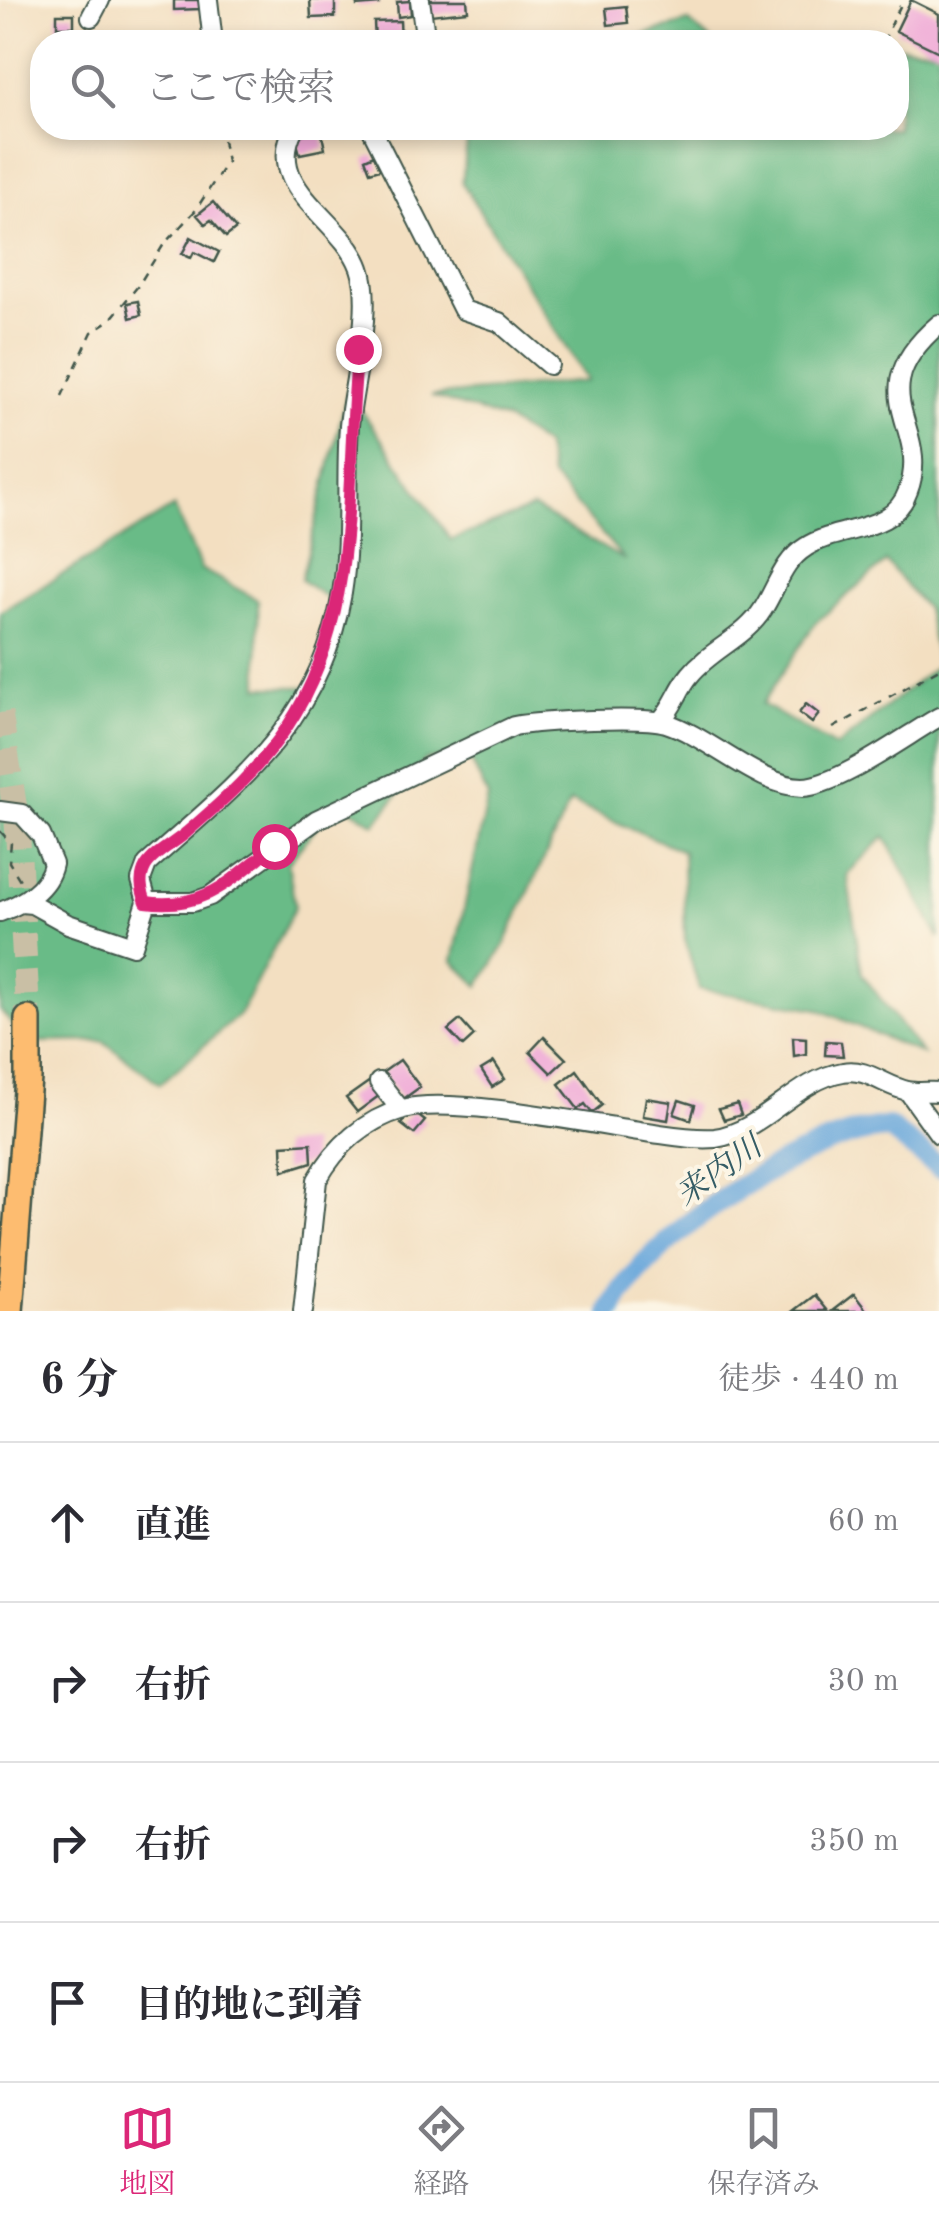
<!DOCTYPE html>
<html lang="ja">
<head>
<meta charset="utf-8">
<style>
	body { margin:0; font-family:"Old Standard TT","Noto Serif JP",serif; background:#f7f7f7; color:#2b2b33 }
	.stop { position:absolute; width:30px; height:30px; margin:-22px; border:8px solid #db2777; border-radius:50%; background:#fff }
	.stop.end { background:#db2777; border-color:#fff; box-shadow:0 2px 10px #0008 }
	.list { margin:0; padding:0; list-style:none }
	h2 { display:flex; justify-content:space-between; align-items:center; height:130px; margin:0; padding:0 40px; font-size:42px }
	h2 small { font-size:32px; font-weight:400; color:#7c7c81 }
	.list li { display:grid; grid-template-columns:65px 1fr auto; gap:30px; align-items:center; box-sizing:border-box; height:160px; padding:0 40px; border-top:2px solid #e1e1e2 }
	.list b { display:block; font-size:38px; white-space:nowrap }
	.list em { font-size:32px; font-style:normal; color:#7c7c81 }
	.icon { flex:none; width:55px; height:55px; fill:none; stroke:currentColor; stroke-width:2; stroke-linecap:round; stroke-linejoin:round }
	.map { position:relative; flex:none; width:939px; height:1311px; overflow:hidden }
	.search { position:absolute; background:#fff; box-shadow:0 5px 15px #0003; left:30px; right:30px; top:30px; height:110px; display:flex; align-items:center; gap:25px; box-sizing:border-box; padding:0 35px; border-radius:40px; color:#7c7c81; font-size:38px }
	.sheet { height:770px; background:#fff }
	nav { display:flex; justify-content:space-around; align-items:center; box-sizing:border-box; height:140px; border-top:2px solid #e1e1e2; background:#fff; font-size:28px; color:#7c7c81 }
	nav a { display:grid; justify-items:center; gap:5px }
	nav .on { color:#db2777 }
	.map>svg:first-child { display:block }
</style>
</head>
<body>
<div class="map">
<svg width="939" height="1311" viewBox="0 0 939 1311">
	<rect width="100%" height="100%" fill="#fcf5e5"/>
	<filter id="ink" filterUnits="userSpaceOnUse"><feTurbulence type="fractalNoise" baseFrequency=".01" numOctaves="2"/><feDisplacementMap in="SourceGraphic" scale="20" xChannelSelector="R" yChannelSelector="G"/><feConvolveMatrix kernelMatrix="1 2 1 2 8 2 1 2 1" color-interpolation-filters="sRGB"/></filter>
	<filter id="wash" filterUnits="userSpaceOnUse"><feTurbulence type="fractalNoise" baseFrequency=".0048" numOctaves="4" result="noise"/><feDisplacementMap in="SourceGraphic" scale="40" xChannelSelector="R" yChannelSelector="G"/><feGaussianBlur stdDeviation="2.25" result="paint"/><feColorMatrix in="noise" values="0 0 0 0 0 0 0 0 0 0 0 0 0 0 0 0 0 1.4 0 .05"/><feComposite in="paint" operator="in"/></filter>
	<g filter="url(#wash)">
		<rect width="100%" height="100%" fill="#f3dfc1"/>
		<path fill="#69bb87" stroke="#447c5e" stroke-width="2.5" fill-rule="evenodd" d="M689,22l23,20h-94z
			M897,46l42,4v888l-54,-102 -38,38 15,100 60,80 -104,-45 -119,-20 -14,-50 -2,-88 -113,-49 -67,146 -24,38 -26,-25 35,-164 -20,-43 -44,6 -49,64 -38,-24 -49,63 7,44 -55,107 -80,70 -57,-43 -76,1 -27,-32v-398l174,-105 27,62 57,31 1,87h51l36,-76 -45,-31 47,-189 103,149 82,-32 92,52 -74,-84 -7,-31 -38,-25 -75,-24 156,-15 -125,-198 7,-55h427zM886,562l40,47 12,56 -102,82 -74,-43 54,-82z"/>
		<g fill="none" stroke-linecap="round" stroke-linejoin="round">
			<path stroke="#69a7db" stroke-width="22" d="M611,1311c34,-74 197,-181 278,-183l50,39"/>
		</g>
		<g id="blocks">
			<path fill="#efa8d7" d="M174,0h27v9l-27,1z
				M310,0h25v17l-24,1z
				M357,0h22v4l-22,2z
				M429,0h38l1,11 -37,4z
				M911,0l28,14v38l-43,-21z
				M410,1l1,14 -13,2 -1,-15z
				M626,6l2,17 -20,2 -2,-17z
				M57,14h17v13h-17z
				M400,21l1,20 -26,1 -1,-20z
				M321,130l4,19 -25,5 -5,-18z
				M374,155l6,14 -10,3 -5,-13z
				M213,202l23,27 -10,8 -15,-17 -6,4 -8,-9z
				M191,237l28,15 -5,10 -20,-10 -3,6 -9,-4z
				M138,301l3,14 -11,3 -3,-15z
				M806,704l13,10 -7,9 -13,-10z
				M460,1020l14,16 -11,10 -15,-16z
				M544,1037l22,22 -15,14 -21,-21z
				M793,1037l13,1v16l-12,2z
				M826,1041l15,1 2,14 -18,-1z
				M400,1060l20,27 -18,13 -20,-27z
				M494,1062l11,17 -13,8 -11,-17z
				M577,1070l25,35 -10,8 -7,-9 -7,5 -19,-25z
				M370,1081l10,14 -23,17 -11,-14z
				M646,1098l25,4 -3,18 -25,-4z
				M679,1100l16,5 -4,15 -17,-6z
				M737,1104l4,11 -17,5 -5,-11z
				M412,1111l13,10 -11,13 -13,-10z
				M311,1143l1,19 -29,9 -1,-26z
				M854,1294l13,17h-35z
				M814,1295l13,16h-34z"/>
		</g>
	</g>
	<g filter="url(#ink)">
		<use href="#blocks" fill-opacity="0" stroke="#3f5549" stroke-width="2.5"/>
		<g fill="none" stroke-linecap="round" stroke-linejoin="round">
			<path stroke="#c9bfa5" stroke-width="25" stroke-dasharray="25 12" stroke-linecap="butt" d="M0,713l17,109 11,197"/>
			<defs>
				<path id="minor" d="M208,0l5,42
					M420,0l6,42
					M91,17l9,-17
					M371,128l92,182 36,12 50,43
					M661,720c13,-13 17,-31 29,-45 21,-26 55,-37 73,-66 14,-22 20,-48 43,-62 34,-22 87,-13 102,-56 25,-65 -52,-96 31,-167
					M0,811l22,3 19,21 12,29c-5,25 -31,40 -53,48
					M147,902h46l17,-6 106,-76 198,-94c27,-5 130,-10 152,-3 42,13 94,64 137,64 35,-1 104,-52 136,-70
					M21,903l11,1 36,20 65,22 14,-44 -6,-22 6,-16c91,-81 173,-141 195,-271 9,-55 3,-112 7,-167 4,-44 25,-119 11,-158 -18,-50 -98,-80 -66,-140
					M379,1082l22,28
					M908,1091l31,43
					M303,1311l14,-131c19,-34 48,-60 86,-71 48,-13 188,15 243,23 23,3 47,8 69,6 49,-7 80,-58 128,-66 23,-5 43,15 65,19 10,2 21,0 31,1"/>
				<path id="highway" d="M10,1311l18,-233v-59"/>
			</defs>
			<use href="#minor" stroke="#3f5549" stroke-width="22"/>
			<use href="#highway" stroke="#3f5549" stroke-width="30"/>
			<path stroke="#3f5549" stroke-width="2.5" stroke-dasharray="8 8" stroke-linecap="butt" d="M883,42l20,-42
				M62,396l30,-64 18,-12 28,-34 26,-42 31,-33 32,-49 -5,-27 12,-7
				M833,728l106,-59
				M0,831l11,12 -2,19 14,23"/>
			<use href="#minor" stroke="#fff" stroke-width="18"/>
			<use href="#highway" stroke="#fdbc70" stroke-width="25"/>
		</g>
	</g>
	<g fill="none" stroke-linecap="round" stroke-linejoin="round" filter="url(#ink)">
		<path stroke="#db2777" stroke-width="12" d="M274,846c-43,34 -69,64 -128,56 -5,-13 -7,-24 0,-36 9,-14 29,-23 41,-34 37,-32 73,-64 100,-105 75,-113 57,-250 71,-378"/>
	</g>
	<g text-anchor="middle" stroke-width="8" stroke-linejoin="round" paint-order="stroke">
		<g font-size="32" font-style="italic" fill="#355d66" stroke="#fcf5e5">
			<text transform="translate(718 1170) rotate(-35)" y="11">来内川</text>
		</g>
	</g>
</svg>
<div class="stop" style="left:274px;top:846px"></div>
<div class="stop end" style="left:358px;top:349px"></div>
<div class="search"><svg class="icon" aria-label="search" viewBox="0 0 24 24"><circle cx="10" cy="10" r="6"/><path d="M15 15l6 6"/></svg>ここで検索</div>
</div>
<section class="sheet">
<h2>6 分<small>徒歩 · 440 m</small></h2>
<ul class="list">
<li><svg class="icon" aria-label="ahead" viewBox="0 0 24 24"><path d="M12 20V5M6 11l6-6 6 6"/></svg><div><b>直進</b></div><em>60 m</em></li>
<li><svg class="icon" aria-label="right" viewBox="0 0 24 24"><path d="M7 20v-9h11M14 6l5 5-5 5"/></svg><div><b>右折</b></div><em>30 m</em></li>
<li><svg class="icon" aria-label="right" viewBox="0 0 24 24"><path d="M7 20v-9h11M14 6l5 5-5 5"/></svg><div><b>右折</b></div><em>350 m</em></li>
<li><svg class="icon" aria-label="arrive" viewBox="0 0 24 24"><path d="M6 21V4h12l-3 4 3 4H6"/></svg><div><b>目的地に到着</b></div></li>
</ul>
</section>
<nav>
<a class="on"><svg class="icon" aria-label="map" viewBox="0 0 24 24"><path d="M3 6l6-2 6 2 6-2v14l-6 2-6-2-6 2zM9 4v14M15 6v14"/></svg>地図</a>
<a><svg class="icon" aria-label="directions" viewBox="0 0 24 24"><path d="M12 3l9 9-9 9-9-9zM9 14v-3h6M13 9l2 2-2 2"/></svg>経路</a>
<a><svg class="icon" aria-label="saved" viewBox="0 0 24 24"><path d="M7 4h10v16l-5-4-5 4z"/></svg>保存済み</a>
</nav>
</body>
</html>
